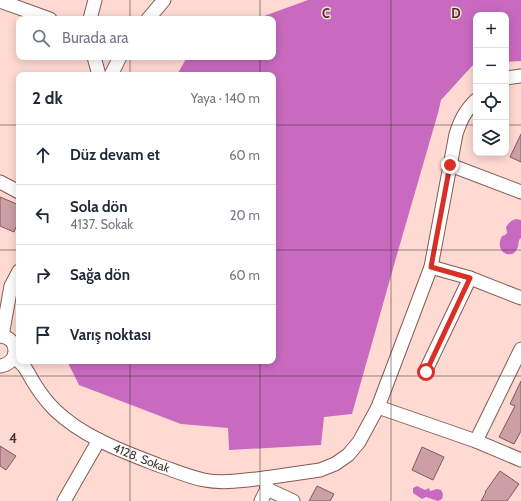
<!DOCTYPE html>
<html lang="tr">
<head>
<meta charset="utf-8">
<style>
	body { margin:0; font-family:Cabin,sans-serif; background:#f2f2f3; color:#1f2937 }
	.controls { position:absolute; right:12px; top:12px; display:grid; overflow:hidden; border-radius:8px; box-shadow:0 2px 10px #0003 }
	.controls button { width:36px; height:36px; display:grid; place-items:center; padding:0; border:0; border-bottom:1px solid #e0e1e3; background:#fff; color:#1f2937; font:20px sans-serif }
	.stop { position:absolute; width:12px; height:12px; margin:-9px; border:3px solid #d93025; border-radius:50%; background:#fff }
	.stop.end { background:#d93025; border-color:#fff; box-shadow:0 1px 4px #0008 }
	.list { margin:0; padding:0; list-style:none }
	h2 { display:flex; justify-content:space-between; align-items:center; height:52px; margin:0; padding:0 16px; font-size:17px }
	h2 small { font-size:13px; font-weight:400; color:#747a83 }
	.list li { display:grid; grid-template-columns:26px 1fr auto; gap:12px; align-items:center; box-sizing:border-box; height:60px; padding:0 16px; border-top:1px solid #e0e1e3 }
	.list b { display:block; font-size:15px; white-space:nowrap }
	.list p { margin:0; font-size:13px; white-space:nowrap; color:#747a83 }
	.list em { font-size:13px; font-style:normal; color:#747a83 }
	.icon { flex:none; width:22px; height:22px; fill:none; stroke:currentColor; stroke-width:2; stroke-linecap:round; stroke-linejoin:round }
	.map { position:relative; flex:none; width:521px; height:501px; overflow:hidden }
	.search { position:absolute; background:#fff; box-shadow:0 2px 10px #0003; left:16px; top:16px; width:260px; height:44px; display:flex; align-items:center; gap:10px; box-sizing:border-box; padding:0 14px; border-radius:8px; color:#747a83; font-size:15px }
	.panel { position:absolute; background:#fff; box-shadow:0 2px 10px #0003; left:16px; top:72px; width:260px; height:292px; border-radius:8px }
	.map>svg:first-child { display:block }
</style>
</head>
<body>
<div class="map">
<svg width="521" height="501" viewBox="0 0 521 501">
	<rect width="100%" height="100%" fill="#fedad3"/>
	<path fill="#c96ac1" d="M308,0h213v61l-15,1v-47h-30v49l-3,1 -32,35 -3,13 -42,145 -44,156 -28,3 -3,28 -92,5 -1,-22 -47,-4 -102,-39 -12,-24h206v-286h-96l10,-18h86v-38h-17z
		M516,219l5,1v18l-2,2c-1,3 0,6 -2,9 -4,11 -24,4 -15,-13l3,-1 2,-2 -1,-6c3,-4 5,-7 10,-8z
		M417,486l8,4 4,-2 1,3 7,-2 4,1 2,4 -1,5 -4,2 -12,-4 -4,2 -9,-6v-5z"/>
	<path fill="#cb9fa4" stroke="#815a5f" d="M521,134v28l-11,-5z
		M0,197l19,8v15l-5,12 -14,-6z
		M521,381v50l-7,13 -15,-7 16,-31 -5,-2z
		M0,446l16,10 -10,14 -6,-4z
		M422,447l22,10 -11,23 -21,-10z
		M500,471l19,13 -12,17h-26l5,-9h-1z
		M317,486l17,8 -4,7h-21z"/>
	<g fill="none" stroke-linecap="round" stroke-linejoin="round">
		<defs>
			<g id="minor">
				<path d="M0,1l50,18"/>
				<path d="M90,19l5,-19"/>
				<path d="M148,19l16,-19"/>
				<path d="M94,57l5,18"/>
				<path d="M111,75l9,-18"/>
				<path d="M506,78l15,-2"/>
				<path d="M450,165l71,27"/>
				<path d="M0,182l19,10"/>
				<path d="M431,267l39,11 51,20"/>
				<path d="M0,336c20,2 20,27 0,30"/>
				<path d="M2,336l9,-50 8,-15"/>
				<path id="s1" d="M14,357c12,9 13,15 20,26 6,10 13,19 21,27 28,27 67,41 103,55 15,5 31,12 46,15 20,4 41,0 61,-2l2,11 26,12"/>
				<path d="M425,372l45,-94"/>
				<path d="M378,407l98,34 45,19"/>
				<path d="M476,441l45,-92"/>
				<path d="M265,478l55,-8 15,-6 13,-9 11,-13 19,-35 53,-140 25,-133c5,-15 9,-23 20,-34"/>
				<path d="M64,501l35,-61"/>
				<path d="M261,501l6,-12"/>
			</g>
		</defs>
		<use href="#minor" stroke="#825c55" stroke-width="15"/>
		<use href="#minor" stroke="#fff" stroke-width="13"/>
	</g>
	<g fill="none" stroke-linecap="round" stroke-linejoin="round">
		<path stroke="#d93025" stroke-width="5" d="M426,372l44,-94 -39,-11 19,-102"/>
	</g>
	<path fill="none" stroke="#44332f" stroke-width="1" stroke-opacity="0.55" d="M130,0v19M260,0v19M391,0v501M130,57v18M260,57v18M0,125h19M273,125h203M506,125h15M0,250h19M273,250h248M130,361v140M260,361v140M0,376h521"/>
	<g text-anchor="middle" stroke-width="3" stroke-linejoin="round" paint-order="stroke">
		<g font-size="12" fill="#44332f" stroke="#fedad3">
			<text dy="4" stroke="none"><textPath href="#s1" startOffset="167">4128. Sokak</textPath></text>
		</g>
	</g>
	<g font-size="13" text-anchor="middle" font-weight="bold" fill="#44332f" stroke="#fedad3" stroke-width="3" stroke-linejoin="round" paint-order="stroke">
		<text x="326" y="18">C</text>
		<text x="456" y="18">D</text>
		<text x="13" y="443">4</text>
	</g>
</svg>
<div class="controls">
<button>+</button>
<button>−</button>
<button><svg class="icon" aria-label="locate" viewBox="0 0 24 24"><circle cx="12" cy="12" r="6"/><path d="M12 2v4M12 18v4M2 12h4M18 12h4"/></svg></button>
<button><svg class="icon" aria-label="layers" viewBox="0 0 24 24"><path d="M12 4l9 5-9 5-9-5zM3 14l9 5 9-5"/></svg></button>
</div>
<div class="stop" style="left:426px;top:372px"></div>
<div class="stop end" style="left:450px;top:165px"></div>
<div class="search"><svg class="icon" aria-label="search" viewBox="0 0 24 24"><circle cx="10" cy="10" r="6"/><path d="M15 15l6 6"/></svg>Burada ara</div>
<section class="panel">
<h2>2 dk<small>Yaya · 140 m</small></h2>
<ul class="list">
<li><svg class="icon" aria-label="ahead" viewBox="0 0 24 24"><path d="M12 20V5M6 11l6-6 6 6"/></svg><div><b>Düz devam et</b></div><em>60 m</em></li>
<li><svg class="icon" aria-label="left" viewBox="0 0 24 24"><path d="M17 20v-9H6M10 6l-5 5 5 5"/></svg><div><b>Sola dön</b><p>4137. Sokak</p></div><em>20 m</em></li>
<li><svg class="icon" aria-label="right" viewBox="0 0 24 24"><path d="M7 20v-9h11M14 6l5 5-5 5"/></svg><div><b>Sağa dön</b></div><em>60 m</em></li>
<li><svg class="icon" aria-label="arrive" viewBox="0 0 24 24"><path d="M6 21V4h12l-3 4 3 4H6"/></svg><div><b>Varış noktası</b></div></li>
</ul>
</section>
</div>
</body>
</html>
